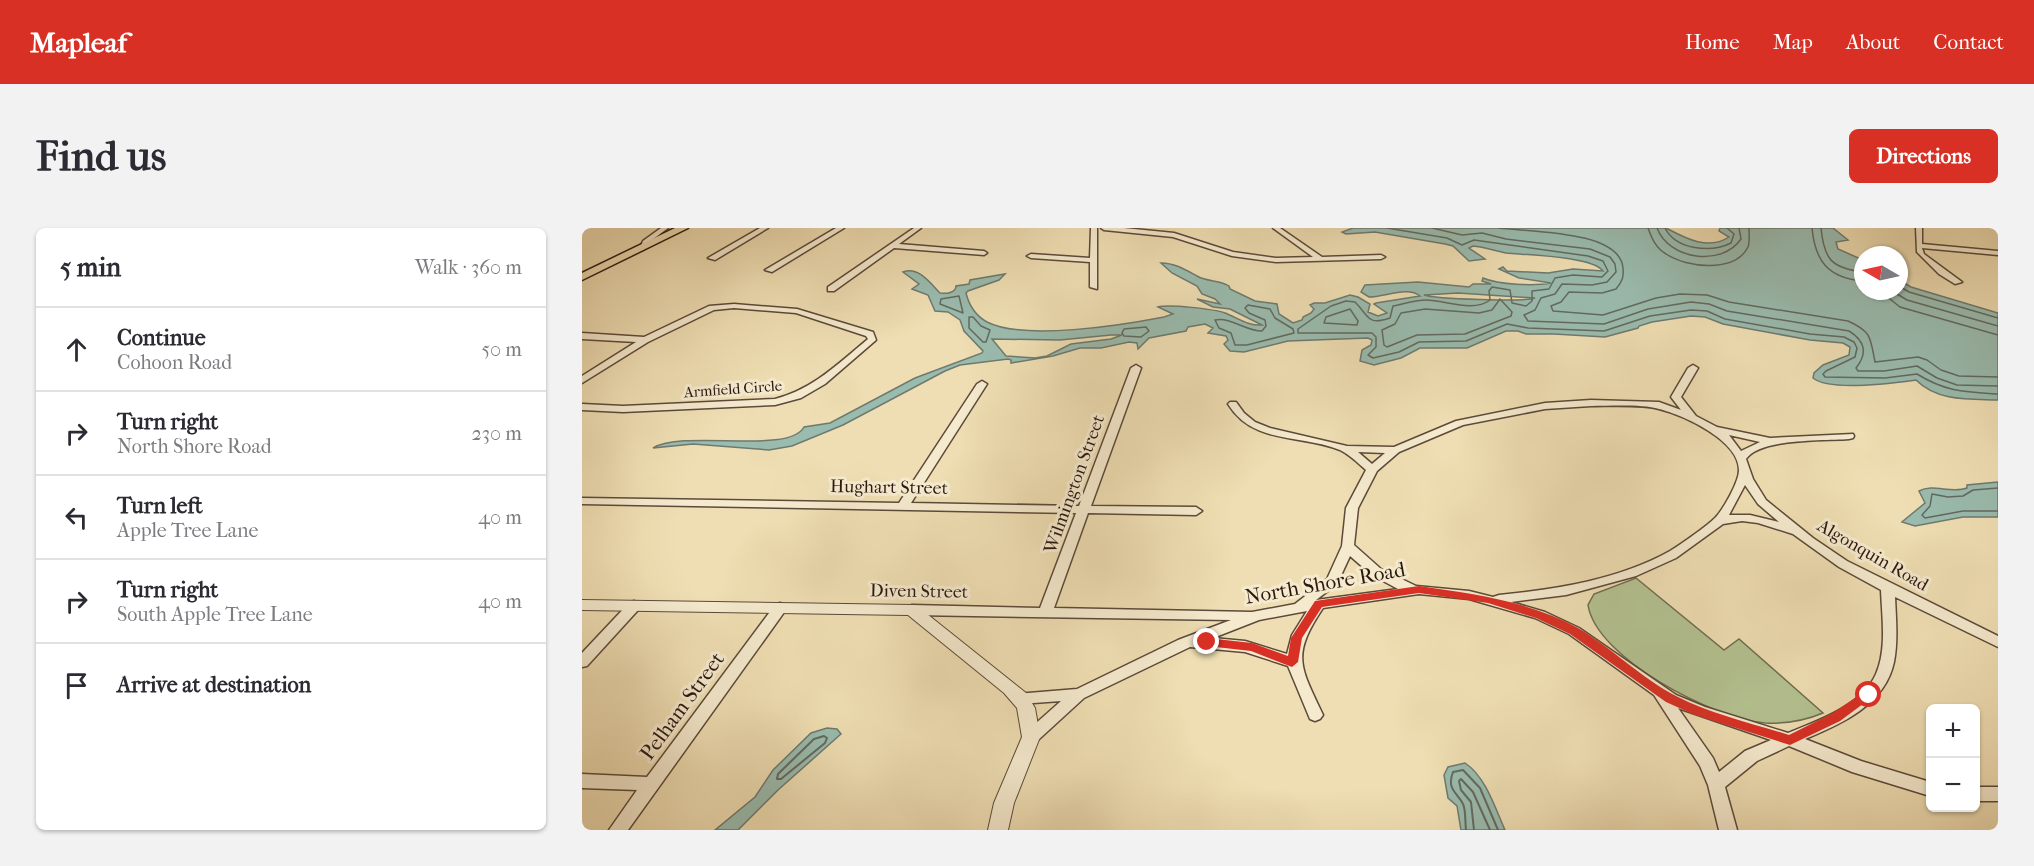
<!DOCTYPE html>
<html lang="en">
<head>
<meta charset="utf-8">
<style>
	body { margin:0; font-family:"IM FELL French Canon",serif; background:#f2f2f3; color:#2b2b33 }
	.controls { position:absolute; right:18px; bottom:18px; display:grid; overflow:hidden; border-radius:9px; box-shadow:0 2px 4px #0004 }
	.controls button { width:54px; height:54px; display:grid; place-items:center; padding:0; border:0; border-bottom:2px solid #e1e1e2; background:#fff; color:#2b2b33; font:30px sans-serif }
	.compass { position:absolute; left:1272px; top:18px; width:54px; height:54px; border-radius:50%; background:#fff; box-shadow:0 2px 4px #0004; rotate:279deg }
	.stop { position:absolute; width:18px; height:18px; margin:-14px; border:4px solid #d93025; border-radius:50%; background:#fff }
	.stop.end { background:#d93025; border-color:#fff; box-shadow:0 2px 6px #0008 }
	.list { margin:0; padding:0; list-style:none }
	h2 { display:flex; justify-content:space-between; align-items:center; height:78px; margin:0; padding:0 24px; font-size:26px }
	h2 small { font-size:20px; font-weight:400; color:#7c7c81 }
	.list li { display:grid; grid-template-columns:39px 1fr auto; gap:18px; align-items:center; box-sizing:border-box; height:84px; padding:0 24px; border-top:2px solid #e1e1e2 }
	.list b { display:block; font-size:22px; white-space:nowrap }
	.list p { margin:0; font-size:20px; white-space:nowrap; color:#7c7c81 }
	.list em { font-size:20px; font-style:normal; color:#7c7c81 }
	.icon { flex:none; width:33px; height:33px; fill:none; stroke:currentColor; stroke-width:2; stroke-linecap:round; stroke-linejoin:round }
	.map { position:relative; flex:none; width:1416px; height:602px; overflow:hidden; border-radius:9px }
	header { display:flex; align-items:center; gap:36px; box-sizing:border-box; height:84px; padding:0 30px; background:#d93025; color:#fff }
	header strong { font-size:28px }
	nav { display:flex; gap:33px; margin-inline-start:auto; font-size:21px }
	.intro { display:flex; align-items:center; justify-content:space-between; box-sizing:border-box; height:144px; padding:0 36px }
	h1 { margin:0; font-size:42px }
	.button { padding:15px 27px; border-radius:9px; background:#d93025; color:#fff; font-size:21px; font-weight:700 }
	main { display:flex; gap:36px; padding:0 36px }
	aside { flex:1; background:#fff; border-radius:9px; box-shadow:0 2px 4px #0004 }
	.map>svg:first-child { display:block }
</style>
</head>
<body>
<header>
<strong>Mapleaf</strong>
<nav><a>Home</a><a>Map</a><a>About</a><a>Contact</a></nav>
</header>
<div class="intro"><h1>Find us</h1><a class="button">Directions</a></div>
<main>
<aside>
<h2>5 min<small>Walk · 360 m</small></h2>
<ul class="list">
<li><svg class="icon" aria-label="ahead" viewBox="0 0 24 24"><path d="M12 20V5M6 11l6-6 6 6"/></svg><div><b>Continue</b><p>Cohoon Road</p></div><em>50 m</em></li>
<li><svg class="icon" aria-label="right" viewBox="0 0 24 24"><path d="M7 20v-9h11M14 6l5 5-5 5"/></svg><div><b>Turn right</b><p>North Shore Road</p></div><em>230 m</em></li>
<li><svg class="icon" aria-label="left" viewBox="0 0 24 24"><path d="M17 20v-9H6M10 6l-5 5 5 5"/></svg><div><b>Turn left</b><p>Apple Tree Lane</p></div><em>40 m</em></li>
<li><svg class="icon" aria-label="right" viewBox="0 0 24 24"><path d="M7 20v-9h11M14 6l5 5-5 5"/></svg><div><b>Turn right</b><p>South Apple Tree Lane</p></div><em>40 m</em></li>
<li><svg class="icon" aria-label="arrive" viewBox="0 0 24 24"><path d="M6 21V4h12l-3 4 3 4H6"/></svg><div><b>Arrive at destination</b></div></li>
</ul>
</aside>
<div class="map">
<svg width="1416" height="602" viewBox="0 0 1416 602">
	<rect width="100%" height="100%" fill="#efdeb3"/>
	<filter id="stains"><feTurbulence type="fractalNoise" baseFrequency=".00333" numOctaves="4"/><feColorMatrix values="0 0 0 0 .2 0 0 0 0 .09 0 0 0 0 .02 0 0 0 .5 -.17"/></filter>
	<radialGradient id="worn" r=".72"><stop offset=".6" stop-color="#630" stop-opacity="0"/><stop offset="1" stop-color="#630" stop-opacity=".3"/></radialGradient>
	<path fill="#b4c291" stroke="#706d51" stroke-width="1.5" d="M1054,350l88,72 15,-11 84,74c-19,8 -37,11 -58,10 -51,-4 -169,-65 -177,-118l6,-11z"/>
	<path fill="#9abcaf" stroke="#6e7a70" stroke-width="1.5" fill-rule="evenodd" d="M771,0h313c19,10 42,23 63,9l-10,-6 1,-3h113l15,12 -12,2 2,7 25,11v31h36v-11l12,7 87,26v87c-28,-1 -60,2 -82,-20 -22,3 -86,12 -103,-2l1,-5 9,-8 26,-10 1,-8 -7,-4 -33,-3 -87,-16 -18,-7 -14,-1 -39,6 -13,4 -1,2 -33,9 -51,-3h-28l-8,-3h-12l-39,17h-47l-19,10 -27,7 -14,-4 2,-11 9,-5 1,-5 -4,-2 -80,3 -44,11 -14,-1 -6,-7 4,-4 -2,-4 -18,-3 5,-5 -8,-4 -17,3 -2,4 -37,7 -11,11 -1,-6 -8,-1 -28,6h-21l-27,8 -42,7v-3l-3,-1 -48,6 -15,6 -102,54 -51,21 -23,4 -76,-6 -40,4c32,-19 136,7 151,-21l26,-4 85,-45 67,-25 1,-2 -19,-20 -4,-11 -12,-8 -13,-1 -7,-16 -16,-6 7,-5 -16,-12c16,-6 28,12 37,21 6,1 16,0 16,-7l13,-2 1,-4 35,-6 -6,6 -31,11 -2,2c3,12 10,23 21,29 37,19 136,3 177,-5l9,-3 -15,-7c11,-3 56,2 67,6 13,5 23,13 37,12l-32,-16 -17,-2 -16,-8 23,5 -5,-5 -13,-5 -5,-8 -25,-13 -11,-10c14,0 25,7 36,13 10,6 23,4 32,10l1,3 25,12 22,3 2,10 14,9 9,-3 1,-3 8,-4 3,-4 -4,-4 4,-2h11l25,-8 8,2 12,7 -2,8 10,4 9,-3 -13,-9 2,-1 44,-7c-12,-10 -35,1 -51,1l-8,-5 4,-7 53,-3 51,5 4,-3h18l-9,-3 1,-3c16,7 52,8 68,5l-32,-5 -20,-9 4,-2 4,4 41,2 25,-4 30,2c-10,-15 -78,-16 -97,-18 -11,-2 -21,-6 -33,-7l-4,2 16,11 -16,2 -16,-15 -8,-2 -70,-12 -29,2 -4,-2zM876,65l77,5c-10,4 -100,1 -111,-3zM529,107h11l-11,4 -40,5 -24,12 -12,2 -29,-2 -14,-17 68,1z
		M1416,254v35h-35l-48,9 -13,-4 23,-19 -6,-12c14,-8 32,3 48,-3v-3z
		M245,500l10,1 4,5 -63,56 -40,40h-23l40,-33 18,-27 38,-37z
		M883,535c21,14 30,45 40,67h-44l-4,-24 -9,-8 -4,-23 4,-8z"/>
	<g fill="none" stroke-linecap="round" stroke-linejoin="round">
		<path stroke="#626a60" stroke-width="1.5" d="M805,0l60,10 15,7 12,-5 114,16 15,5 5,10 -6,6 -29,-2 -18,3 -6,11 -17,2v10l-6,5 -14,-3 -2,-13 -18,-3 -3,4 1,9c-17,13 -45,0 -64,0 -11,0 -23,4 -33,6l-3,12c-23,8 -21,-2 -35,-16l-9,-1 -15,5 -33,23v4h74l4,4v10l-8,8 5,3 26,-6 20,-10 47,-1 41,-17 21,4 76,3 46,-15 41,-6 16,1 18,8 85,15 34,3 10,5 3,6 -2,9 -29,14 -3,3 2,3 60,1 32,-4c29,18 48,18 81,20
			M850,0l30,7 20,-2 24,6 84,10 20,8 5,7 1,8 -9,10 -15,3 -30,-1 -7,10 -14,4 -6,12 -11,5 4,6 76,3 44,-15 43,-7 18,2 18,7 122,20c16,10 19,22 7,37l2,3h26l33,-5 20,12 20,7 41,1
			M917,0c29,4 121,2 124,40 1,9 -1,14 -7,21l-14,4 -33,-1 -8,10 -10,4 2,5 50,4 53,-17 24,-4 27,1 22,7 119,19c24,11 22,16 27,41l43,-5 9,3 14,10 18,6 39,1
			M1066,0c4,11 8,20 18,26 21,14 69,19 82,-7 2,-5 1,-13 1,-19
			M1075,0c12,32 65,39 84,11l-2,-11
			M1083,0c11,22 46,25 66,15l3,-9 -7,-6
			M1230,0c3,33 16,50 51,53
			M1239,0c3,31 10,40 42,44
			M1317,58l10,6 89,26
			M1298,63l20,16 98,28
			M1310,63l15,9 91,26
			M377,68l4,17 -23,-9 1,-5z
			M918,71l12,13 -1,4 -46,18 -48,1 -30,12 -3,-2 -2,-15 13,-6 6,-11 24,-4 54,4 13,-3z
			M666,77l22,4 5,9 18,11 1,4 -47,12h-12l-4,-12 -12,-5 -4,-8c17,-3 30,11 47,11l4,-5 -1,-6 -16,-7 -4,-5z
			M768,81l8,12 -1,4 -33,-2 2,-6z
			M387,89h4l8,9 9,4 -4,12h-3l-14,-14z
			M564,99l3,4 -8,6 -17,-1 -2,-3 2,-4z
			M1416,260l-25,2 -10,6 -15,1 -16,-3 -2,12 -8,9 3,3 38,-7h35"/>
		<path stroke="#626a60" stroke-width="2" d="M242,508l3,2 -2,5 -44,36h-4l1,-5 36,-35z
			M884,602c-1,-7 0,-20 -3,-26 -5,-11 -17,-14 -10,-32l10,-2 17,18 18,42
			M892,602l-3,-28 -10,-12 -2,-9 2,-2 12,13 17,38"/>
		<defs>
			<path id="minor" d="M79,0h7l-20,15 -5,7h-4l4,-9z
				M178,0h8l-53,32 -7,-2z
				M254,0h8l-72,44 -7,-2z
				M332,0h7l-22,16 85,7 3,2 -3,2 -90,-7 -60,43h-6v-4z
				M509,0h6v61l-7,-2v-25l-59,-4 -4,-2 4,-2 59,4z
				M519,0h23l50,5 59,19 43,6 37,-1 -40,-29h7l42,29 59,-2 4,2 -4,2 -105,3 -44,-6 -59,-19 -69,-7z
				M1334,0h6v16l76,7v4l-76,-7 2,6 38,28 -7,2 -16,-10 -22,-22z
				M152,76l63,5 76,23 3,8 -51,44 -24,14 -26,7 -152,7 -41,-2v-6l41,2 152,-7c38,-10 63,-35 93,-60l-2,-3 -70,-23 -62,-5 -20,2 -66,32 -66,41v-7l54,-34 -54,-3v-6l62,4 65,-31z
				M554,137l5,3 -50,138 105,1 6,4 -6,4 -108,-2 -34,95 198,4 43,-8 32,-25 15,-33 4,-38 20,-38c-8,-7 -16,-15 -26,-20 -39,-16 -87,-5 -112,-46l2,-2h6l8,11 11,9 15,6 77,18 47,1 62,-26 89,-18 46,-3 68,2 22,8 -10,-13 17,-29 5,-3 5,3 -17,29 15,19 21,11 53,11 83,-4 1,2 -1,2 -4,1c-24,2 -89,-1 -103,20l7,20 13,21 47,38 34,23 151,75v11l-103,-50c1,22 3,44 -1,65 -9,43 -53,62 -89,77l56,22 69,21v14l-78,-24 -63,-26 -32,15 -32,26 12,43h-18l-11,-45 -8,-19 -46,-71 -85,-61 -34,-16 -66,-19 -50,-5 -96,14c-32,48 -23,58 0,107l-3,4 -5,2 -5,-2 -22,-53 -43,-14 -55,-5 -106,51 -47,43 -6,2 -6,-2 -2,-4 2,-4 36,-32 -41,3 -5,-2 -3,-4 3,-4 62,-5 101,-49 53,-20 -319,-5 -5,-2 -2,-3 2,-3 5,-2 128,3 36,-95 -494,-9v-6l317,5 78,-119 5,-3 5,3 -76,119 168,3 52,-138zM1009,178c19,0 51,-2 68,3 24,6 80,31 80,61 0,12 -16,40 -24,48 -8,8 -35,27 -45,33 -52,29 -113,38 -171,44l-6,2 -24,-6 -53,-5 -35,-17 -27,-24 4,-37 19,-37 22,-19 64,-27 82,-16zM1147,207l31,7 -19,9zM776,224l27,1 -13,11zM1163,257l13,19 21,18 -29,-7h-21zM1160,293l16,2 35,11 46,33 42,23c1,27 6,59 -5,84 -14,32 -59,47 -88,59l-83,-26 -29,-12 -97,-67 -34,-16 -34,-10 55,-7 70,-19 40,-18 47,-34zM768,328l22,19 26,14 -82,11 21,-16zM725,383l-15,24 -5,19 -42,-13 -32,-3 46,-18zM1096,480l93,32 -26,11 -26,21 -6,-14z
				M52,373l5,2 2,3 -2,3 -52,57 -5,1v-14l47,-50z
				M198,375l5,2 2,3 -2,3 -157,219h-19l28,-40 -55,-2v-14l65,3 128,-172z
				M1394,559h22v14h-22z"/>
			<path id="tertiary" d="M0,372l330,5 5,1 99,79 10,8 9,15 5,29 -26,66 -6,27h-20l6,-27 28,-66 -5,-29 -13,-15 -96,-78 -326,-5z"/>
			<path id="primary" d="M93,0h13l-106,52v-7z"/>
		</defs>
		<use href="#minor" stroke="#5c4a3a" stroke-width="3"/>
		<use href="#tertiary" stroke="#5c4a3a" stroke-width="2"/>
		<use href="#primary" stroke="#2b1811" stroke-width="3"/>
		<use href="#minor" fill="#f5eace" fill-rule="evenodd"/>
		<use href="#tertiary" fill="#f5eace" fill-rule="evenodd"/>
		<use href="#primary" fill="#efdeb3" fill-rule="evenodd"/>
	</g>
	<path fill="#d93025" d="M837,358c55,8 110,15 159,42 34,20 63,50 98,68 35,18 75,27 113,39l42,-21 33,-22h9l2,3 -35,26 -50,24 -95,-30 -29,-13 -96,-68 -34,-16 -48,-15 -69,-10 -97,14 -20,31 -4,24 -6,5 -41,-16 -44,-5 -6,-4 6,-4 45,5 36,13 3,-18 24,-37z"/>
	<g text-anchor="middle" stroke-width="6" stroke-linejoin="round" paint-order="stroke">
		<g font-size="15" fill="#2b1811" stroke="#f5eace">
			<text transform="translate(151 161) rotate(-4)" y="5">Armfield Circle</text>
		</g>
		<g font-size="18" fill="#2b1811" stroke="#f5eace">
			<text transform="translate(492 256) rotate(-70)" y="6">Wilmington Street</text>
			<text transform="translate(307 259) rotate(1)" y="6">Hughart Street</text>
			<text transform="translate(1291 327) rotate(30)" y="6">Algonquin Road</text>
			<text transform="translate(337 363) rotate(1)" y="6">Diven Street</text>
		</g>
		<g font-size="21" fill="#2b1811" stroke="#f5eace">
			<text transform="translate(743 355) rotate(-10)" y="7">North Shore Road</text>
			<text transform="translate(100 478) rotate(-54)" y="7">Pelham Street</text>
		</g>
	</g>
	<rect width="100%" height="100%" filter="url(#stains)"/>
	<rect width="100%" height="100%" fill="url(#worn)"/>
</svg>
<div class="controls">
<button>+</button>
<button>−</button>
</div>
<svg class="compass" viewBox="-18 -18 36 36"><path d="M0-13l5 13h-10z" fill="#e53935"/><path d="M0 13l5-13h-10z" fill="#7c7c81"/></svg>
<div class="stop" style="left:1287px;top:467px"></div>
<div class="stop end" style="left:625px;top:414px"></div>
</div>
</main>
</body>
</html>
